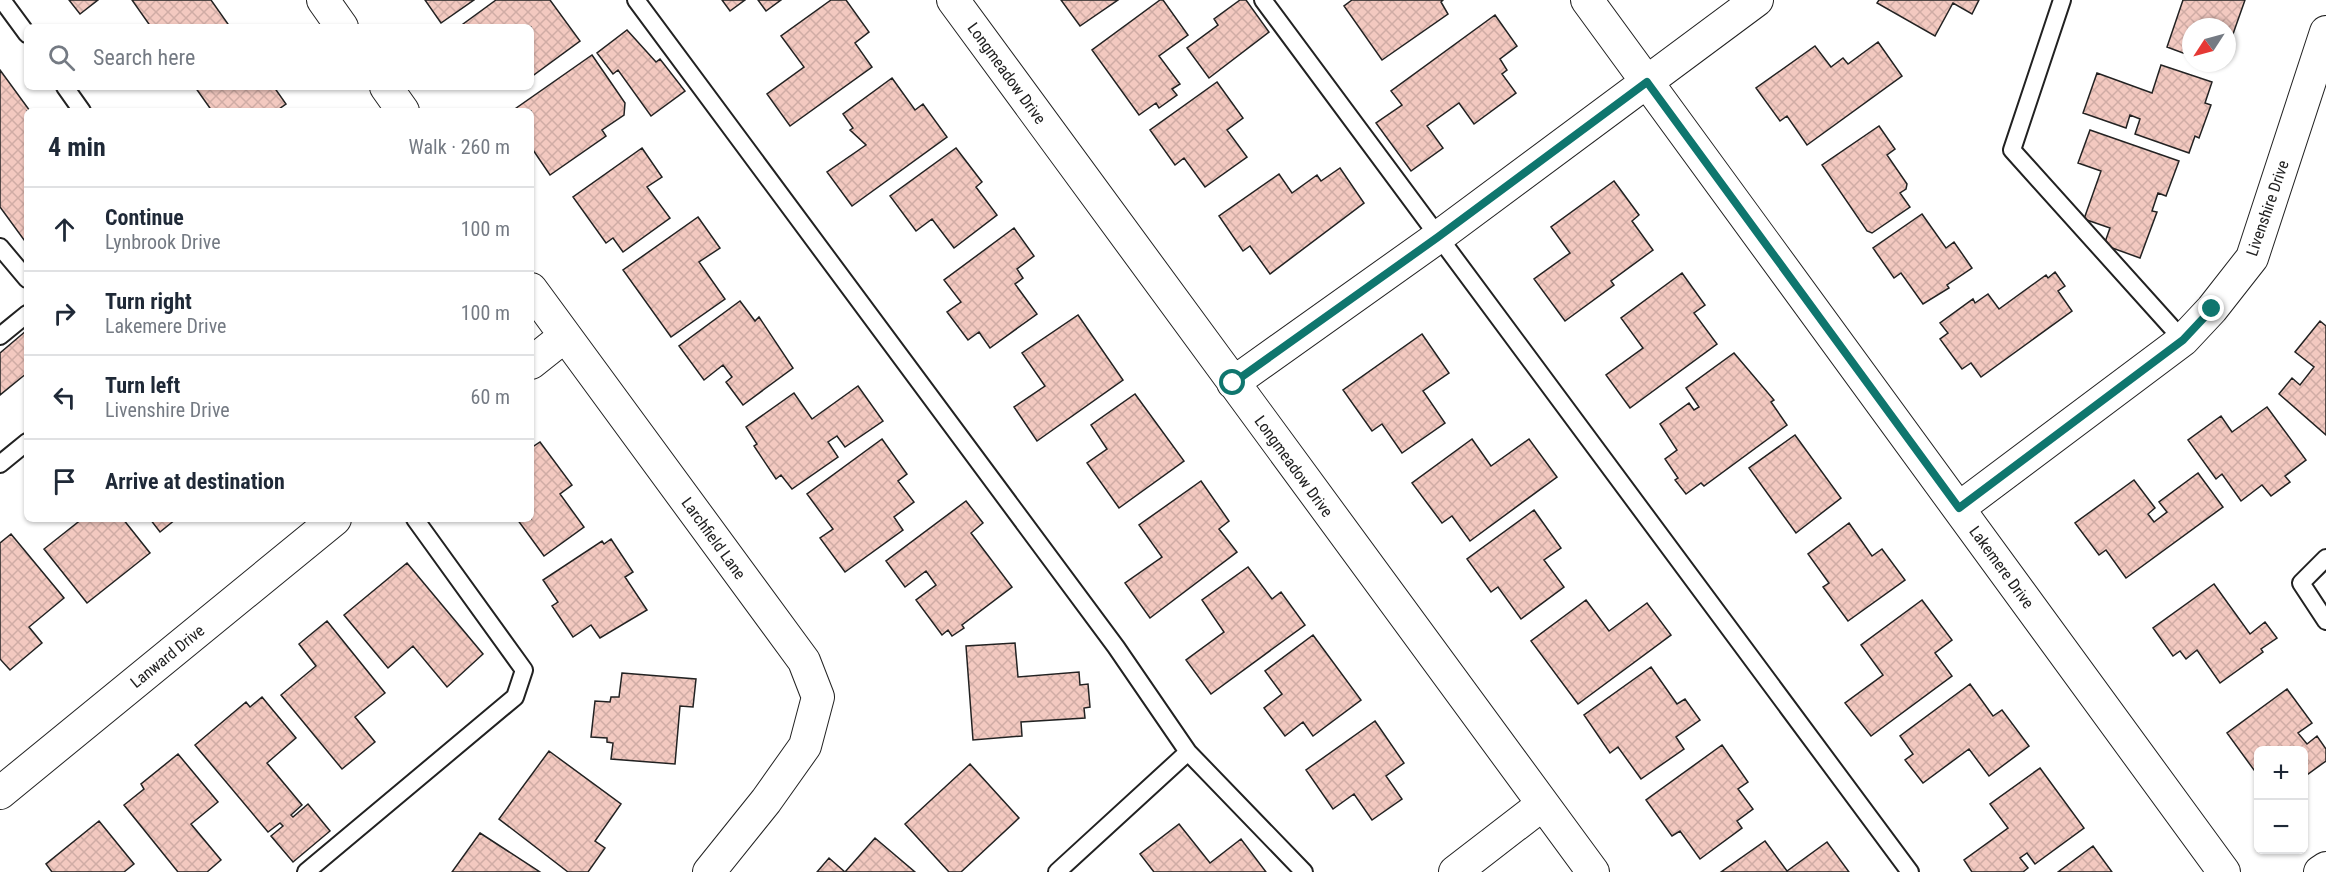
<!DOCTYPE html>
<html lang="en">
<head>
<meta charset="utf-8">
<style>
	body { margin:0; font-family:"Roboto Condensed",sans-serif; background:#f2f2f3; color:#1f2937 }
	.controls { position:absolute; right:18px; bottom:18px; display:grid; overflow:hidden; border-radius:9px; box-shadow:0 2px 4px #0004 }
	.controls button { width:54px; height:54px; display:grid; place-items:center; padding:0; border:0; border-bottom:2px solid #e0e1e3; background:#fff; color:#1f2937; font:30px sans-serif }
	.compass { position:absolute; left:2182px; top:18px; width:54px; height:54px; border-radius:50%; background:#fff; box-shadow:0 2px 4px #0004; rotate:234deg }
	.stop { position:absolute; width:18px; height:18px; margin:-14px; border:4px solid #0f766e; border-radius:50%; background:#fff }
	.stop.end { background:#0f766e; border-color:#fff; box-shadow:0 2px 6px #0008 }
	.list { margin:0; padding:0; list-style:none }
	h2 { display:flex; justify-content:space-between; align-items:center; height:78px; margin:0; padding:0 24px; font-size:26px }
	h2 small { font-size:20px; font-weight:400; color:#747a83 }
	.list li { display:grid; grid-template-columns:39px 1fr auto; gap:18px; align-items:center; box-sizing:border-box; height:84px; padding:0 24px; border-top:2px solid #e0e1e3 }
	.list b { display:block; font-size:22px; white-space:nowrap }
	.list p { margin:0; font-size:20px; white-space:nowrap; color:#747a83 }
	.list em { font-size:20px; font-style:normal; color:#747a83 }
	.icon { flex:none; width:33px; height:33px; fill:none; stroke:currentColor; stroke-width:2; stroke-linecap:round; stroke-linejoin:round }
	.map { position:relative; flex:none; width:2326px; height:872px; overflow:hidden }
	.search { position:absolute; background:#fff; box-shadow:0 2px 4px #0004; left:24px; top:24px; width:510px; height:66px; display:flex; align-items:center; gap:15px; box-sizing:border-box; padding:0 21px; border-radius:9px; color:#747a83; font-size:22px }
	.panel { position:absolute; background:#fff; box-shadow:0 2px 4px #0004; left:24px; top:108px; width:510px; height:414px; border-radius:9px }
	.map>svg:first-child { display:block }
</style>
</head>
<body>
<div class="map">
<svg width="2326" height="872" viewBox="0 0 2326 872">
	<defs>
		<pattern id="building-cross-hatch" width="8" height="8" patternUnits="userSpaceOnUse" patternTransform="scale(1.5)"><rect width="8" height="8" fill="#f3c9c0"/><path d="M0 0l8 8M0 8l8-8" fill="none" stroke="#d0aca5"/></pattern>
	</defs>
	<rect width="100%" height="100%" fill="#fff"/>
	<path fill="url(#building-cross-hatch)" stroke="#222" stroke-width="1.5" d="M69,0h29l-18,14z
		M132,0h79l17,24 -4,3h-73z
		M425,0h49l-33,23z
		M496,0h54l30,41 -49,36v-50h-72z
		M722,0h23l-15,11z
		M758,0h23l-15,11z
		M831,0h15l23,32 -14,11 17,24 -82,59 -23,-32 37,-27 -23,-31z
		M1061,0h57l-38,26z
		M1160,0h3l25,35 -29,21 21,28 -8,5 5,6 -18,13 -3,-5 -17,12 -47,-65z
		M1240,0h6l23,32 -60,46 -22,-30 31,-23 -4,-6z
		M1352,0h91l-2,2 7,12 -66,46 -38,-54z
		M1879,0h100l-7,14 -19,-11 -18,33 -58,-33z
		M2183,0h62l-18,51v-24h-36v29l-24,-9z
		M1495,15l22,31 -17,13 7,11 -5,4 14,19 -42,31 -15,-21 -32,23 16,22 -32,23 -35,-48 26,-18 -11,-14z
		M627,30l29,32 4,-3 25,32 -34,25 -33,-46 -5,4 -16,-21z
		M1878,42l24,34 -95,69 -20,-29 -7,5 -24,-33 59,-42 16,21 12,-9 5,6z
		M592,55l33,48 -1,12 -22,15 4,6 -56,39 -19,-28v-36h-19z
		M2161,65l51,17 -7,21 6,2 -12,33 -4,-2 -6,17 -54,-19 5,-15 -10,-4 -4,13 -43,-15 14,-40 55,20z
		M0,70l30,41h-3v133l-27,-37z
		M892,78l23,32 8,-6 24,33 -95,69 -25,-34 39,-27 -16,-15 3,-2 -10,-14z
		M1217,82l26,36 -16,12 20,27 -42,30 -21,-29 -9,7 -25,-35z
		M195,87h79l12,17 -10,7h-64z
		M1879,126l16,23 -8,6 20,29 -1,5 -6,4 10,14 -38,26 -5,-2 -45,-66z
		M2090,130l89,31 -13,35 -8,-3 -6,18 5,1 -17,46 -36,-13 6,-17 -26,-9 17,-48 -23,-8z
		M642,148l20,29 -15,10 23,31 -47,34 -10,-14 -7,5 -33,-46z
		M956,148l26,34 -6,5 21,28 -43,33 -22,-29 -16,12 -26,-35z
		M1340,168l24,35 -94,71 -20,-28 -7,5 -24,-35 60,-42 13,19 25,-18 4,6z
		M1614,181l25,34 -7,6 21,29 -42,31 3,4 -49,36 -31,-42 36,-26 -19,-26z
		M1922,214l24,34 8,-6 18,26 -25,17 2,3 -26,16 -22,-31 -7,5 -21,-30z
		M698,217l22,31 -21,14 26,37 -54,38 -48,-67z
		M1014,228l20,28 -17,13 6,9 -8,6 22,30 -47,34 -11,-16 -11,8 -21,-28 14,-10 -17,-22z
		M2055,272l10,14 -7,5 14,20 -91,66 -10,-14 -9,6 -22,-30 8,-6 -8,-10 33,-24 2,4 13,-9 11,15 47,-34 2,3z
		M1682,273l23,32 -11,8 23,31 -87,64 -24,-33 37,-27 -22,-30z
		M740,301l15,20 4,-4 34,51 -50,37 -17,-23 6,-5 -9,-12 -19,15 -25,-34z
		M1078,315l45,65 -86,61 -23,-34 31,-21 -23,-33z
		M2320,321l6,5v109l-47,-41 13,-16 8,7 14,-18 -19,-15z
		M27,330v43l-27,22v-42z
		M1422,334l27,39 -26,18 22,32 -43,30 -20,-29 -10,7 -29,-41z
		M1734,353l40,47 -3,2 16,23 -83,61 -3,-3 -15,11 -11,-14 3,-2 -13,-19 12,-9 -17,-26 29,-21 5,7 5,-3 -13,-19z
		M858,386l25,35 -38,26 -8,-11 -9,6 10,15 -46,32 -11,-14 -5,4 -22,-33 3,-2 -11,-17 48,-34 18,26z
		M1135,394l49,67 -65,47 -32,-45 20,-14 -16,-24z
		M2267,407l39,53 -21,16 5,6 -19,14 -9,-11 -21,16 -19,-27 -6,5 -28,-39 33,-24 11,16z
		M1795,435l46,63 -45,35 -47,-65z
		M882,439l25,35 -9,7 16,21 -20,15 9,13 -58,42 -25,-34 13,-9 -26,-35z
		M1472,439l19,27 38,-27 28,38 -87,64 -18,-25 -10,7 -30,-40z
		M540,442l32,43 -12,9 24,33 -40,29 -27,-37h14v-71z
		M2198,473l25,34 -97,71 -20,-28 -7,5 -24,-32 59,-43 21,28 -7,6 6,8 13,-10 -8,-10z
		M1201,481l28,40 -10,8 18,23 -87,66 -25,-35 37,-26 -23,-32z
		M966,501l17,22 -12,10 41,54 -50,38 2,3 -12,8 -4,-6 -6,5 -26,-35 20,-15 -10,-14 -21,16 -19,-26z
		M1534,510l27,38 -17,12 20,27 -43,32 -23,-32 -7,5 -24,-33z
		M82,519h41l27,34 -63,50 -43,-54z
		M150,519h26l-16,13z
		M1849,523l23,33 10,-7 23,31 -57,41 -25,-34 6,-4 -21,-29z
		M11,534l53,64 -35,29 13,16 -32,27 -10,-11v-116z
		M611,539l22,33 -8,5 22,33 -47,28 -9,-13 -18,12 -21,-31 6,-4 -15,-22 59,-39 2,3z
		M407,563l76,91 -36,33 -34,-41 -25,22 -44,-53z
		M1248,567l24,32 9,-7 24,33 -94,69 -25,-34 38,-28 -22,-32z
		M2214,584l36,50 15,-12 12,16 -16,11 2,3 -43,31 -23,-33 -11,9 -6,-8 -7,5 -20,-28z
		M1586,600l23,31 38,-28 24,32 -93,69 -47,-63z
		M1922,600l30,40 -17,13 17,23 -81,60 -26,-33 38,-28 -22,-30z
		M327,621l58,72 -30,24 20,25 -33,27 -61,-74 35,-29 -17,-22z
		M1313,635l48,65 -48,36 -10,-14 -18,14 -21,-28 18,-14 -17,-23z
		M1015,643l3,34 61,-5 1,13 8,-1 2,23 -6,1 1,10 -64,4 1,14 -49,4 -7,-94z
		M1651,667l26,37 8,-5 15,21 -24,17 8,12 -43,30 -23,-32 -8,6 -26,-38z
		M622,673l74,6 -3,28 -13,-1 -5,58 -64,-5 2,-16 -6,-1v-4l-16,-1 4,-36 15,1 1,-5h8z
		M1970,684l23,32 9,-6 27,36 -40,30 -20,-27 -46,34 -18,-23 8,-6 -13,-18z
		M2287,689l25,34 -14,10 9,11 10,-8 9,13v12l-22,16v-27h-46v17l-4,3 -27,-37z
		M262,697l34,41 -29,25 35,42 -11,10 2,2 15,-13 22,27 -37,31 -22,-26 12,-10 -3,-3 -12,9 -73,-87 51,-43 4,5z
		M1375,721l29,42 -18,13 16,23 -30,21 -18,-26 -21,15 -27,-39z
		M1722,745l26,37 -10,7 15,20 -16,12 5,7 -42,31 -20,-28 -8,5 -26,-36z
		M549,751l72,53 -26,37 10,7 -17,24h-20l-69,-53z
		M178,754l40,48 -27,22 30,36 -14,12h-29l-54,-67 20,-16 -3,-5z
		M970,764l49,54 -58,54h-12l-44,-48z
		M2040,768l44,60 -49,36 -8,-11 -7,5 8,10 -5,4h-51l-8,-12 44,-32 -18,-24z
		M99,821l35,43 -10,8h-72l-6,-8z
		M1179,824l31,39 31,-24 25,33h-112l-14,-18z
		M480,833l60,39h-88z
		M875,838l40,34h-98l12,-14 16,14z
		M1765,841l22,30 40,-29 22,30h-128z
		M2093,846l19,26h-54z"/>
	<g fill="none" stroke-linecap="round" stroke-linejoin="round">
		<defs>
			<path id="lane" d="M2,0l25,34
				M636,0l480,647 72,105
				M1263,0l647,872
				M2062,0l-50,150 171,190
				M65,87l17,24
				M0,247l27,32
				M0,336l27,-22
				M0,464l27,-22
				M2326,558l-25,25 25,38
				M306,872l209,-175 9,-27 -109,-151
				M1057,872l131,-120 116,120"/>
			<path id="street" d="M323,0l19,27
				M953,0l640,872
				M1587,0l637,872
				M386,87l17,24
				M531,289l273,372 14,36 -13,49 -39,55 -57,71
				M531,363l34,-27
				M1233,383l205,-146 319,-237
				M1959,508l224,-168 29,-31 40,-51 74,-226
				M0,793l335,-274
				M1455,872l88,-68
				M2320,872l6,-4"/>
		</defs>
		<use href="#lane" stroke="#222" stroke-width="20"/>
		<use href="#street" stroke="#222" stroke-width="34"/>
		<use href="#lane" stroke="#fff" stroke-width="16"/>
		<use href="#street" stroke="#fff" stroke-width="32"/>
	</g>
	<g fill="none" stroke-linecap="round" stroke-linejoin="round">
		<path stroke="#0f766e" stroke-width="8" d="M1233,383l205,-146 209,-155 312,426 224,-168 29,-31"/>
	</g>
	<g text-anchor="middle" stroke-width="4.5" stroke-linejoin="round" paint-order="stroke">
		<g font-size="16" fill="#222" stroke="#fff">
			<text transform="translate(1007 73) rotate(54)" y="6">Longmeadow Drive</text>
			<text transform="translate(2267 208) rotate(-71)" y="6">Livenshire Drive</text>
			<text transform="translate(1294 466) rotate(54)" y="6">Longmeadow Drive</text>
			<text transform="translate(714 538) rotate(54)" y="6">Larchfield Lane</text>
			<text transform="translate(2002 567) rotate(54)" y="6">Lakemere Drive</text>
			<text transform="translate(167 656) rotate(-39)" y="6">Lanward Drive</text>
		</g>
	</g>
</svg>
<div class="controls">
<button>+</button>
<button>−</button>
</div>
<svg class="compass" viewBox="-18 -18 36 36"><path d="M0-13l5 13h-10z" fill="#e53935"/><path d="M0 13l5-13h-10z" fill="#747a83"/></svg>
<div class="stop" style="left:1233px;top:383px"></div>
<div class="stop end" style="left:2212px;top:309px"></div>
<div class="search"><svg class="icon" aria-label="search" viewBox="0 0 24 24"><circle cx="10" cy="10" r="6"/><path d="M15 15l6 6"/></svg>Search here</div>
<section class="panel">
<h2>4 min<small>Walk · 260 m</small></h2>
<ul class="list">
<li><svg class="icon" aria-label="ahead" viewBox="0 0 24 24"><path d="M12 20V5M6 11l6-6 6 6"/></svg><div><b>Continue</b><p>Lynbrook Drive</p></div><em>100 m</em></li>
<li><svg class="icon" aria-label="right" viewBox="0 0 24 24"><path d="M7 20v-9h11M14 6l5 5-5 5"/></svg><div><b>Turn right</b><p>Lakemere Drive</p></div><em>100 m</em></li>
<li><svg class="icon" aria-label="left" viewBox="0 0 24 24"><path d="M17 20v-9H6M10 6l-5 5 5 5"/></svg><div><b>Turn left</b><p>Livenshire Drive</p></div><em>60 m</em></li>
<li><svg class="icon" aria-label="arrive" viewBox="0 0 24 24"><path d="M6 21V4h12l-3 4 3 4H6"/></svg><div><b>Arrive at destination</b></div></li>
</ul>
</section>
</div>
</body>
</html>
